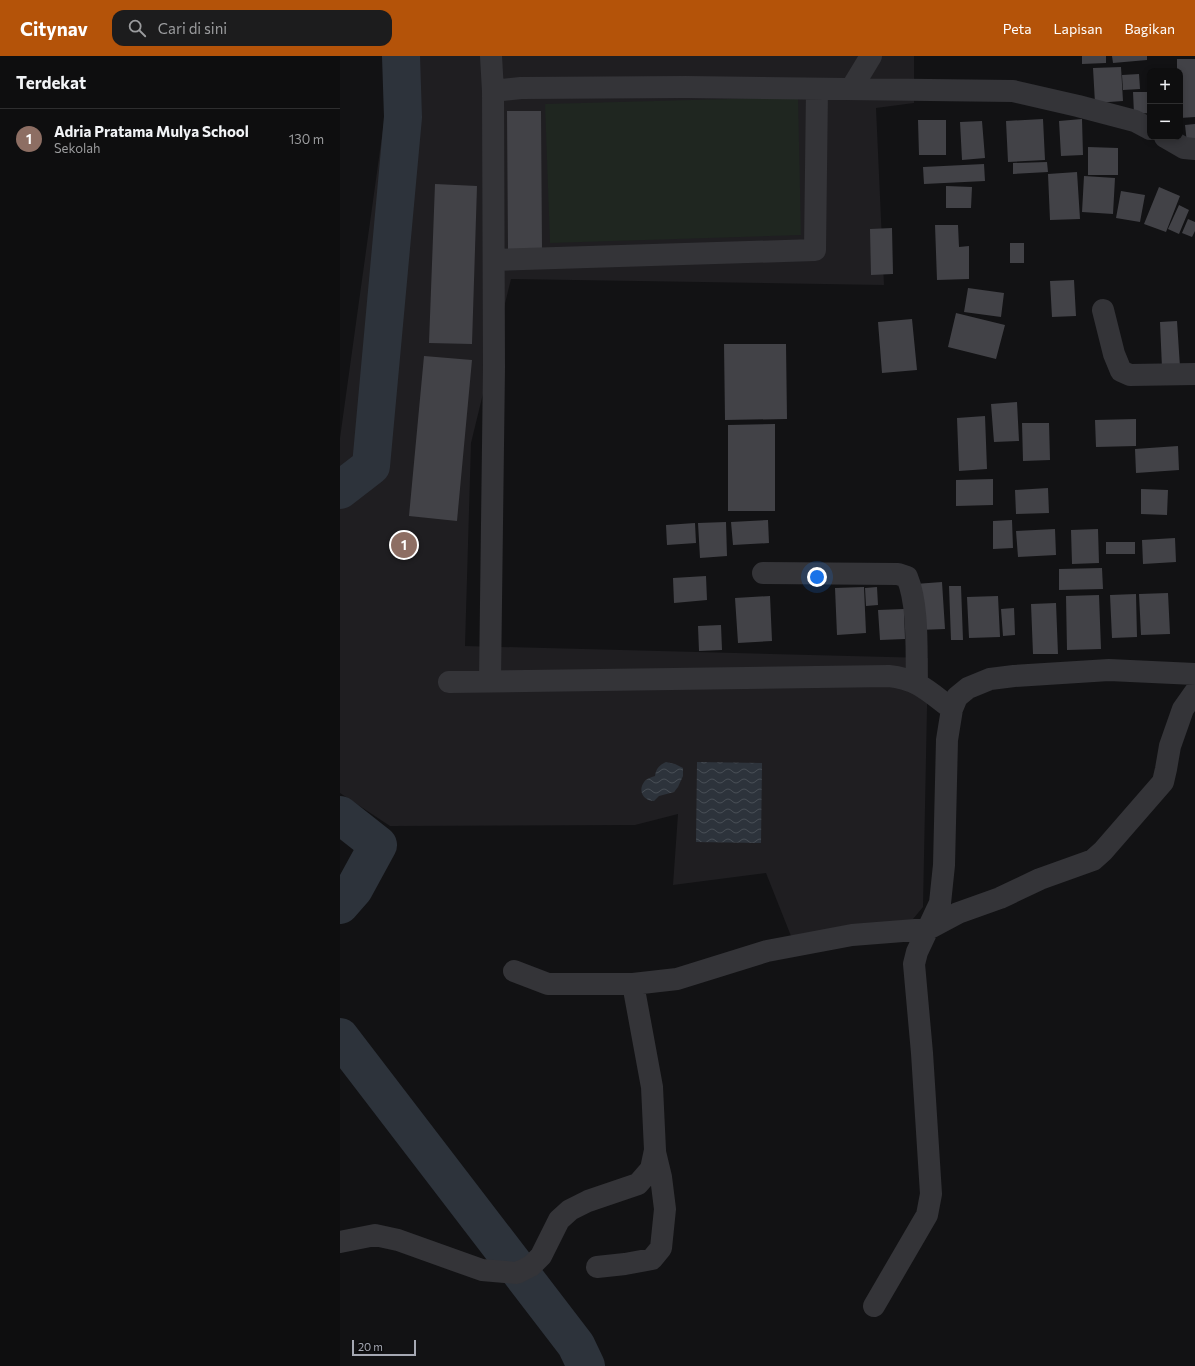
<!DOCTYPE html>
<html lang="id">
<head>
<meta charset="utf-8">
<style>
	body { margin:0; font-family:Commissioner,sans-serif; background:#1c1c1d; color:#f1f3f6 }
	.controls { position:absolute; right:12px; top:12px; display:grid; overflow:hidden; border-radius:8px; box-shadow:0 2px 6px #0003 }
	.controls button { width:36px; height:36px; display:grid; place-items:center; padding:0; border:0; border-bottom:1px solid #2e2e2f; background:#0e0e0f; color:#f1f3f6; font:20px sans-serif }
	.scale { position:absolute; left:12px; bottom:10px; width:64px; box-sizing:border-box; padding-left:4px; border:2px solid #a5a8b3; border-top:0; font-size:11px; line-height:14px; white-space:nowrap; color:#a5a8b3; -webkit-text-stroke:3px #0d0d0f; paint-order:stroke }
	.you { position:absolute; left:477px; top:521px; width:14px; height:14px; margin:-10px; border:3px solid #fff; border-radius:50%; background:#1a73e8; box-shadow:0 0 0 6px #1a73e833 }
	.badge { display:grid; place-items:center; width:26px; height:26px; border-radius:50%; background:#b45309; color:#fff; font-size:13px; font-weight:700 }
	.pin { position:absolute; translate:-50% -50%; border:2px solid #fff; box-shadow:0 1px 4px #0006 }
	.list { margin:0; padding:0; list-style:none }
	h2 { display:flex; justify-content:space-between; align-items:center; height:52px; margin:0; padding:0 16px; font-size:17px }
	h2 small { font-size:13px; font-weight:400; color:#9b9c9e }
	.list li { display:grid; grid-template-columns:26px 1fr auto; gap:12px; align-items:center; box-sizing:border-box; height:60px; padding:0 16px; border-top:1px solid #2e2e2f }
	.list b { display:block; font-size:15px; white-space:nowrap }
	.list p { margin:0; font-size:13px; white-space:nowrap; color:#9b9c9e }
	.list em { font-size:13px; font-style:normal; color:#9b9c9e }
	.icon { flex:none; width:22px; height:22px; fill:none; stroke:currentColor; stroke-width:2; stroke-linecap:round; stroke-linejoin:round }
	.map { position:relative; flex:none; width:855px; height:1310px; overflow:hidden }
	header { display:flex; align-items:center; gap:24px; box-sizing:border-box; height:56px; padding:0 20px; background:#b45309; color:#fff }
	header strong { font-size:19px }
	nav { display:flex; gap:22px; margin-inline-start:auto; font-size:14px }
	.search { width:280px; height:36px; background:#1c1c1d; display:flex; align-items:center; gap:10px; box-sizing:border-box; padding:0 14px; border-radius:12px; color:#9b9c9e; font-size:15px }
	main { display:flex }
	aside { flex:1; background:#0e0e0f }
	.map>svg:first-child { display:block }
</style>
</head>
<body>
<header>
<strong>Citynav</strong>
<div class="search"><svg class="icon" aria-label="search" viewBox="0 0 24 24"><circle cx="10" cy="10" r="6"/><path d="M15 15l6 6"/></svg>Cari di sini</div>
<nav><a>Peta</a><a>Lapisan</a><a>Bagikan</a></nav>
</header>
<main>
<aside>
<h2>Terdekat<small></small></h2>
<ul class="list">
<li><span class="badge" style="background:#8d6e63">1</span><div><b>Adria Pratama Mulya School</b><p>Sekolah</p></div><em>130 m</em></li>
</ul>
</aside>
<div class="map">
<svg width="855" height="1310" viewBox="0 0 855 1310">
	<defs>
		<pattern id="water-waves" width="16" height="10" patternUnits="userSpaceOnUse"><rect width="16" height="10" fill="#2d333b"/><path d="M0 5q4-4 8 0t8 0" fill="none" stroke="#484e55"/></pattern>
	</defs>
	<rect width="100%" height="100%" fill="#121214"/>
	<path fill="#1f1e21" d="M70,0h504v47l-38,5 8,177 -373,-6 -40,164 -6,203 463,12 -5,249 -15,18 -117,11 -25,-63 -93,12 5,-71 -43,11 -245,1 -50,-33v-355l47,-338 23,-28z"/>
	<path fill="#1f2620" d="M458,41l3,138 -251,8 -5,-139z"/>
	<path fill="url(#water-waves)" d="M326,706l9,2 8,4v8l-5,11 -4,5 -15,4 -5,5c-12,0 -17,-13 -8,-21 2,-2 6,-3 9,-4 1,-7 4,-11 11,-14z
		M357,706l65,1 -1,80 -65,-1z"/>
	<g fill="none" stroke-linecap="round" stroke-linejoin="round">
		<path stroke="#2d333b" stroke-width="38" d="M0,434l31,-24 32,-349 -2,-61
			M0,759l38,30 -24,44 -14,16
			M0,981l236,308 10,21"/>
	</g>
	<path fill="#424247" d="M742,0h24v7l-24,1z
		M772,0h35v4l-34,3z
		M837,3h18v58l-15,1v-47h-3z
		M781,11l2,34 -28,2 -2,-35z
		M799,18l1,15 -17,1 -1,-15z
		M793,36h17v21l-16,1z
		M167,55h34l1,138h-34z
		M703,63l2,41 -37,2 -2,-41z
		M742,63l1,36 -22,1 -2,-35z
		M578,64h28v35h-27z
		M642,65l3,37 -23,2 -2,-38z
		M855,68v18l-8,1 -2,-18z
		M748,91l30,1v27h-30z
		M707,106l1,10 -35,2v-11z
		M644,108l1,17 -61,3 -1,-17z
		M737,116l3,47 -30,1 -2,-46z
		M744,120l31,2 -2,36 -31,-2z
		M95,128l42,2 -5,158 -43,-1z
		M606,130l26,1 -1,21h-25z
		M819,131l21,9 -14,36 -22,-8z
		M781,135l24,4 -5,27 -24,-4z
		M839,149l10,5 -10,24 -11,-5z
		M848,163l7,3v9l-3,6 -10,-4z
		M595,169h23l1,22 10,-1v33l-32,1z
		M552,172l1,46 -22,1 -1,-46z
		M670,187h14v20h-14z
		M734,224l2,36 -24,1 -2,-36z
		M628,232l36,5 -3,24 -37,-5z
		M616,257l49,12 -9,34 -48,-12z
		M572,263l5,51 -35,3 -4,-51z
		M837,265l3,46 -18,1 -2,-46z
		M384,288h62l1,75 -62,1z
		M84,300l48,4 -15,161 -48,-5z
		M677,346l2,39 -25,1 -3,-38z
		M645,360l2,53 -28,2 -2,-53z
		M796,363v27l-40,1 -1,-27z
		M682,367h27l1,37 -27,1z
		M435,368v87h-47v-86z
		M838,390l1,24 -43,3 -1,-24z
		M653,423v26l-37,1v-26z
		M708,432l1,25 -33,1 -1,-24z
		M801,433l27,1 -1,25 -26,-1z
		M428,464l1,23 -36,2 -2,-23z
		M672,464l1,28 -20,1v-28z
		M386,466l1,34 -27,2 -2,-35z
		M355,467l1,20 -29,2 -1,-20z
		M715,473l1,26 -38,2 -2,-26z
		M758,473l1,34 -27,1 -1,-34z
		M835,482l1,24 -33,2 -1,-24z
		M766,486h29v12h-29z
		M762,512l1,21 -44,1v-21z
		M366,520l1,24 -33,3 -1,-25z
		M602,526l3,47 -27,1 -3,-46z
		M609,530h12l2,54h-12z
		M524,531l2,46 -29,2 -2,-47z
		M537,531l1,18 -12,1 -1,-18z
		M828,537l2,41 -29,1 -2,-41z
		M796,538l1,43 -25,1 -2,-43z
		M759,539l2,54 -34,1 -1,-54z
		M430,540l2,45 -34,2 -3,-45z
		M658,540l2,41 -31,1 -2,-41z
		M716,547l2,51h-25l-2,-50z
		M674,552l1,27 -12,1 -2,-27z
		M564,553l1,30 -25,1 -2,-30z
		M381,569l1,25 -23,1 -1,-25z"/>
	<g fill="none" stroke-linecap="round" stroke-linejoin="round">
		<path stroke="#343438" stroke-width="22" d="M511,33l20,-33
			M153,35l28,-3 165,-1 327,4 65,15 57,15 15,8
			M825,81l19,11 11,1
			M154,204l321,-10 2,-161
			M763,254l11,44 7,17 9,4 65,-1
			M423,517l135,1 9,3c12,29 9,75 10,106
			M150,625l4,-314 -1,-276 -2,-35
			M109,626l440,-6c29,3 40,16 63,33
			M174,915l34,13h85l44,-5 90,-28 85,-16 76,-6 30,-16 42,-15 40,-19 53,-19 10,-9 60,-69 3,-13 4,-23 13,-37 12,-17
			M0,1186l35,-7 23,5 84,30 35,3 14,-7 10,-10 18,-36 11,-10 18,-9 50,-17 13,-15 4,-19 -3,-63 -19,-103
			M257,1211l28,-3 27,-5 9,-11 4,-39 -4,-32 -6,-25
			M534,1250l53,-91 4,-21 -9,-141 -8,-89 3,-12 23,-49 4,-38 3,-125 5,-31 5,-12 11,-9 22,-9 24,-3 95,-6 86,4"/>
	</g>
</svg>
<div class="controls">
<button>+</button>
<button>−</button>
</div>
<div class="scale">20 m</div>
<div class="you"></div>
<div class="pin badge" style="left:64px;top:489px;background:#8d6e63">1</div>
</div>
</main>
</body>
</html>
